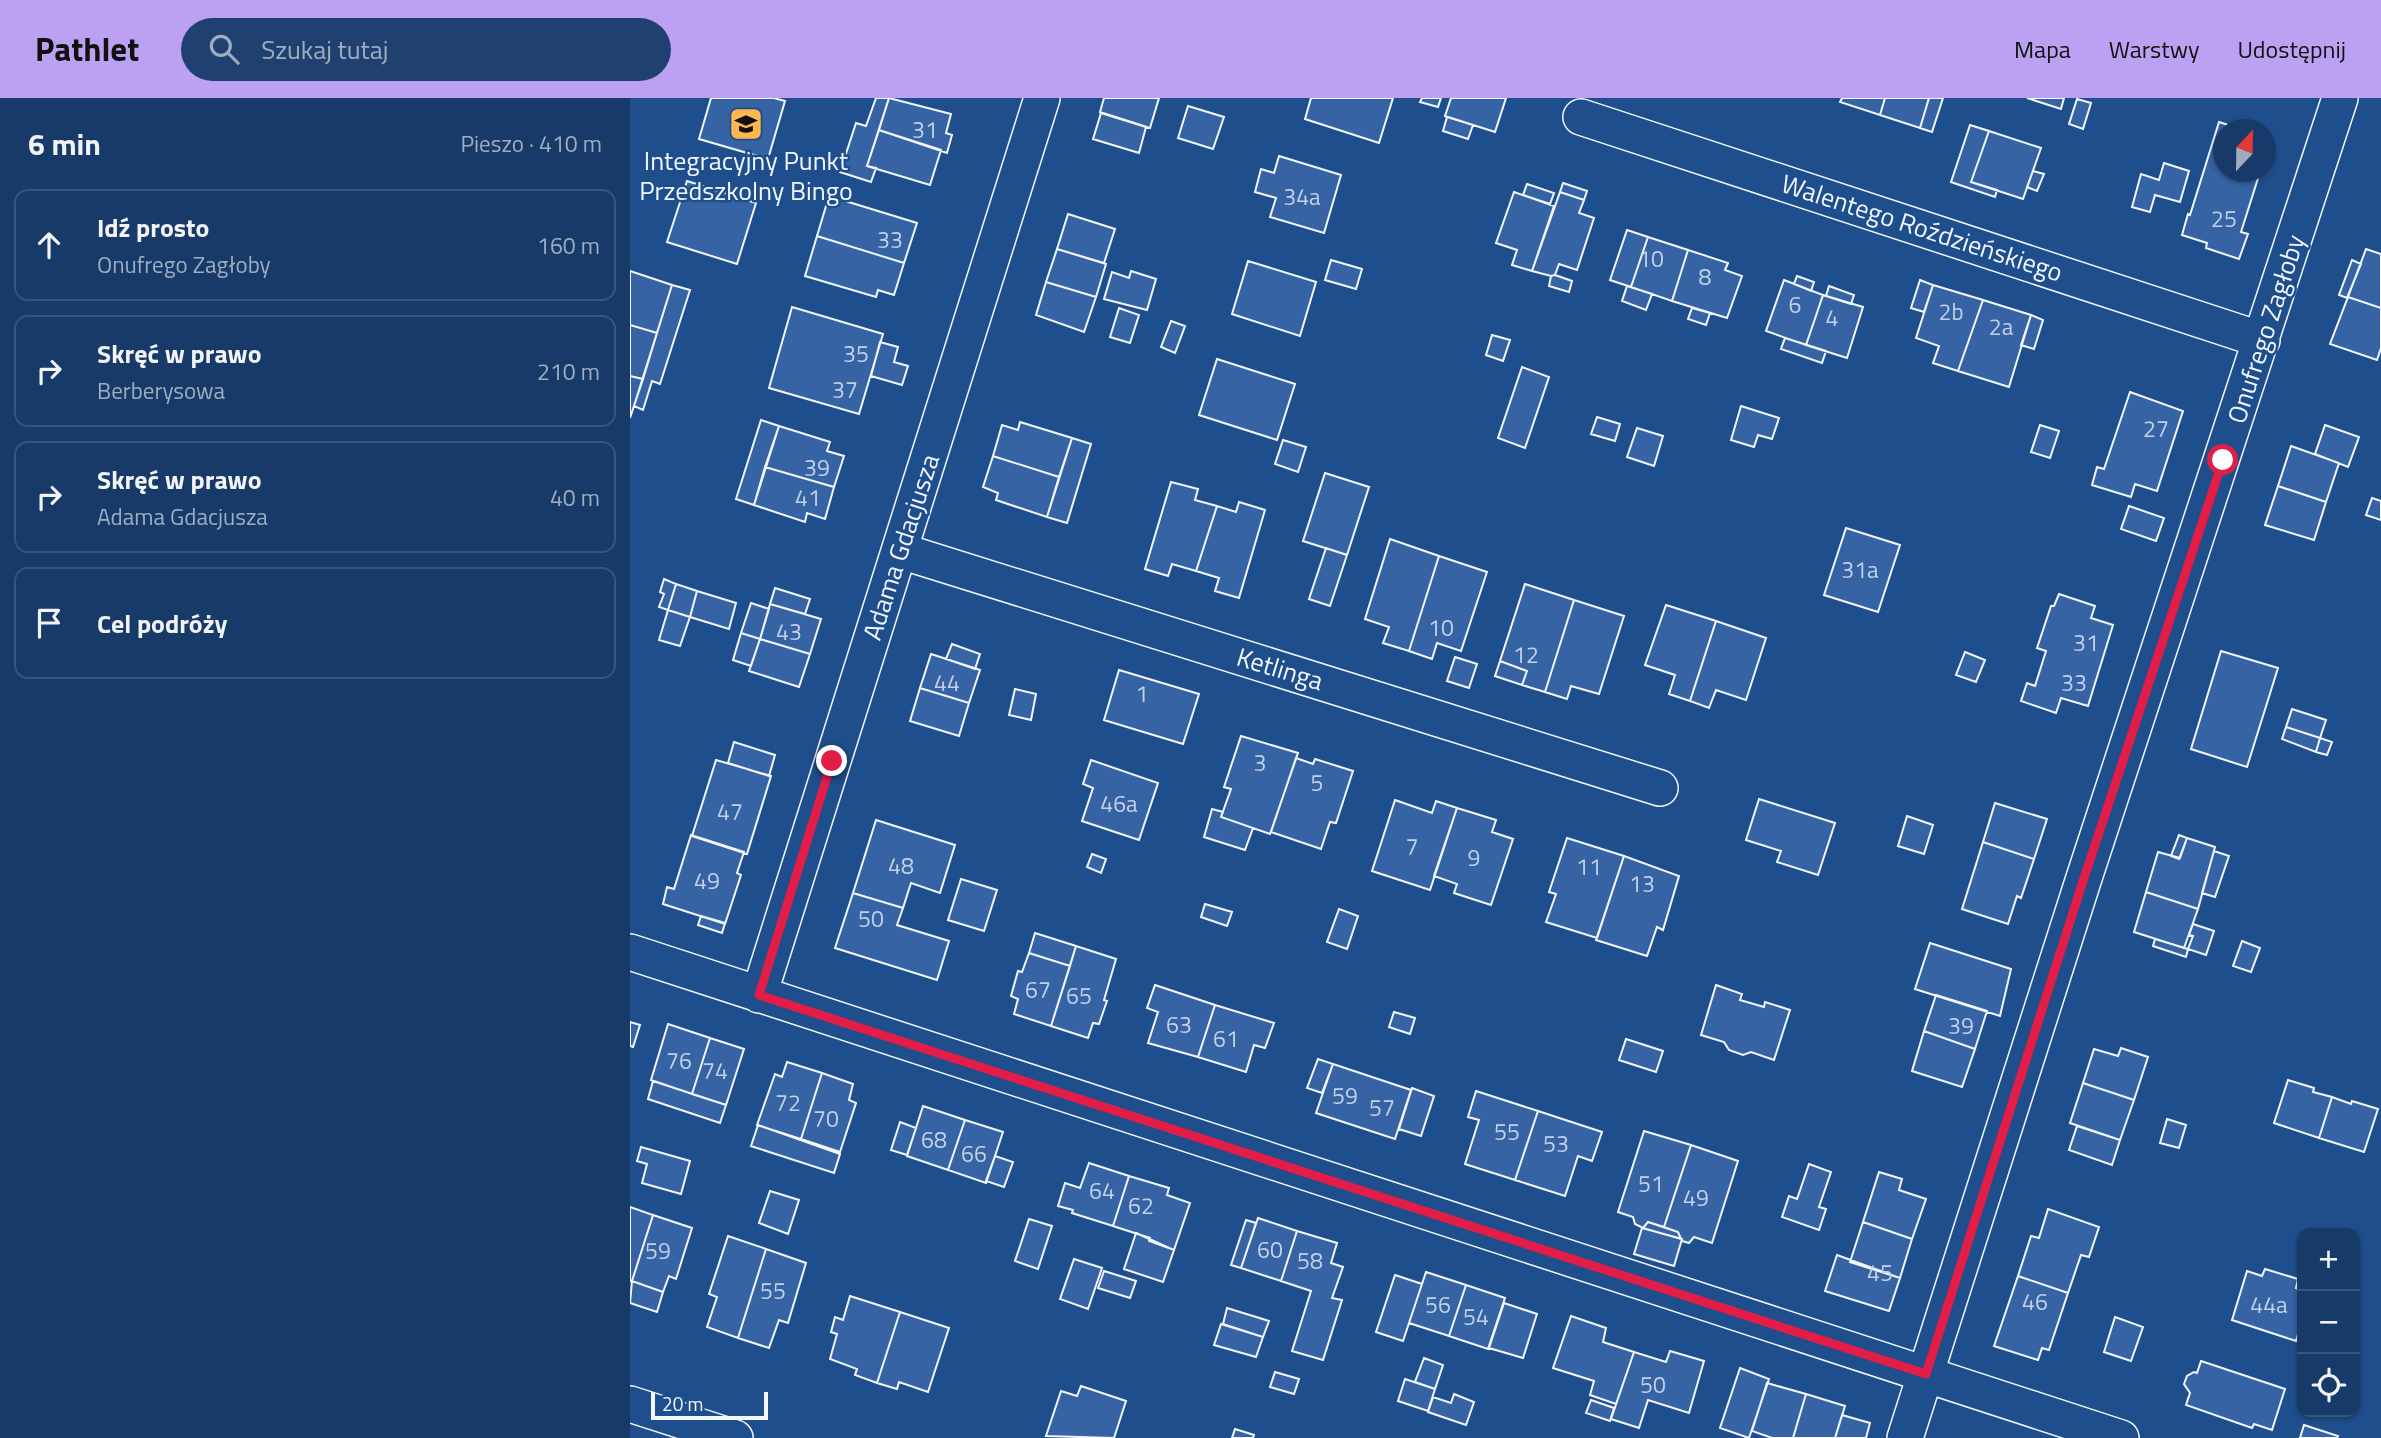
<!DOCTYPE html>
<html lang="pl">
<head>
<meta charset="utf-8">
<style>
	body { margin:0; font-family:"Titillium Web",sans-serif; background:#20416f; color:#f1f3f6 }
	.controls { position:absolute; right:21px; bottom:21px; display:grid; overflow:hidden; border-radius:14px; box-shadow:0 2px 5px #0004 }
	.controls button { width:63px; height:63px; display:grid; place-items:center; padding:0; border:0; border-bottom:2px solid #36547d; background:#173a69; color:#f1f3f6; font:35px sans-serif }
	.compass { position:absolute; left:1583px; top:21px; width:63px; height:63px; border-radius:50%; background:#173a69; box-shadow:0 2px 5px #0004; rotate:22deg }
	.scale { position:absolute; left:21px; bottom:18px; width:117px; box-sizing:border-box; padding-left:7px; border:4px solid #f2f6ff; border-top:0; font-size:19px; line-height:24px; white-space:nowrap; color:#f2f6ff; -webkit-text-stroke:5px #1f4e8c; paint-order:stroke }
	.stop { position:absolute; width:21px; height:21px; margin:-16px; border:5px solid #e11d48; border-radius:50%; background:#fff }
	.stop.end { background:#e11d48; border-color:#fff; box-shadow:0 2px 7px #0008 }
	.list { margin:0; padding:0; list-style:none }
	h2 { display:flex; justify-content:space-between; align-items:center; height:91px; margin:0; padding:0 28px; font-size:30px }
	h2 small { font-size:23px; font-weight:400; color:#9eadc0 }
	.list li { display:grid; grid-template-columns:46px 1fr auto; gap:21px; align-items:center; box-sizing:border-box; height:112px; margin:0 14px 14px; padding:0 14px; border:2px solid #36547d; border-radius:14px }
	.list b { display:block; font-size:26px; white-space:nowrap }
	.list p { margin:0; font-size:23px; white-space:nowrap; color:#9eadc0 }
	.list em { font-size:23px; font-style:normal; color:#9eadc0 }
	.icon { flex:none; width:38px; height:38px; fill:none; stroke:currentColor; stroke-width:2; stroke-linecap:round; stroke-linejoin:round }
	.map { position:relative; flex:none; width:1751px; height:1340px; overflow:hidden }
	header { display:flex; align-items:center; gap:42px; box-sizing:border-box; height:98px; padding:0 35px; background:#bca0f2; color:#111 }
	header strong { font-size:33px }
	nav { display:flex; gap:38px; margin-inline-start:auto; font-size:24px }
	.search { width:490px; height:63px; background:#20416f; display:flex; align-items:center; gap:18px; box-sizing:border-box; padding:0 24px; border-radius:38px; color:#9eadc0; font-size:26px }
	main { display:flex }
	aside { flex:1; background:#173a69 }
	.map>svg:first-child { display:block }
</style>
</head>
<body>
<header>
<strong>Pathlet</strong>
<div class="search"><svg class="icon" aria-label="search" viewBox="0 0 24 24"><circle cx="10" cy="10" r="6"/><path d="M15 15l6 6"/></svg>Szukaj tutaj</div>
<nav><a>Mapa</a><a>Warstwy</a><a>Udostępnij</a></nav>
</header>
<main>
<aside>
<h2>6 min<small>Pieszo · 410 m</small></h2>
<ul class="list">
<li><svg class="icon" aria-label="ahead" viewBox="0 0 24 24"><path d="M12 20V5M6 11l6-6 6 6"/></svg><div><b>Idź prosto</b><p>Onufrego Zagłoby</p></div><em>160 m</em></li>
<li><svg class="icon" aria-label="right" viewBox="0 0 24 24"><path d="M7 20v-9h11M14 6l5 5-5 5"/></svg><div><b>Skręć w prawo</b><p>Berberysowa</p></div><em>210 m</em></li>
<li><svg class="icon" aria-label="right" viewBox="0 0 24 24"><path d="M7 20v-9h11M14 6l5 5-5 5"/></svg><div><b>Skręć w prawo</b><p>Adama Gdacjusza</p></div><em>40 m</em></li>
<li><svg class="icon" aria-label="arrive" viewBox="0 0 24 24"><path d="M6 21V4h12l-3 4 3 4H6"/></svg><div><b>Cel podróży</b></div></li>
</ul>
</aside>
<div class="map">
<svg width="1751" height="1340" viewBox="0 0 1751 1340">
	<rect width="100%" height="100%" fill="#1f4e8c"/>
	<path fill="#3563a3" stroke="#f2f6ff" stroke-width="2" d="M81,0h63l11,3 -17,58 -69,-20z
		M246,0h13l-22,68 9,2 -5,14 -31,-10 16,-49 10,3z
		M259,0l62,16 -5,19 6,2 -5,18 -68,-23z
		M474,0h55l-9,30 -50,-16z
		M681,0h82l-14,45 -74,-24z
		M792,0h19l-3,9 -18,-5z
		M821,0h55l-11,34 -50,-16z
		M1212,0h43l-5,17 -40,-13z
		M1255,0h44l-9,30 -40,-13z
		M1299,0h14l-11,34 -12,-4z
		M1397,0h37l-3,11z
		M1447,1l14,4 -8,26 -14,-5z
		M558,8l36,11 -11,32 -35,-11z
		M471,15l45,14 -7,26 -46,-14z
		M817,19l26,8 -5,14 -25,-8z
		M1589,24l25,8h-20v42h36l-19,60 7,2 -9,25 -33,-11 1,-5 -25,-8 6,-21 2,1z
		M1340,27l19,6 -18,51 26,8 -2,7 -44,-15z
		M249,32l62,20 -11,35 -63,-19z
		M1359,33l52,17 -18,51 -52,-17z
		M649,58l62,19 -17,58 -54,-16 6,-19 -21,-6 6,-23 13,4z
		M1534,65l25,8 -9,31 -25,-7 -5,17 -18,-5 9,-33 18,6z
		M1403,73l11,3 -7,17 -10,-4z
		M57,83l69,22 -19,61 -70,-22z
		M933,85l24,8 -3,9 -24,-8z
		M897,86l27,9 -4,11 -27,-9z
		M884,94l40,14 -22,65 -20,-6 5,-15 -21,-7z
		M930,94l24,8 -5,13 15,5 -17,52 -18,-6 -4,11 -4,1 -19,-5z
		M199,98l88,27 -13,40 -87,-27z
		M438,116l47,15 -11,34 -47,-14z
		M997,132l21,7 -17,50 -21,-7z
		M187,138l87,27 -10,32 -16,-5 -2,7 -71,-21z
		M1018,139l40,13 -16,51 -41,-14z
		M427,151l49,15 -10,33 -50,-15z
		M1736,151l15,5v54l-33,-11z
		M1058,152l40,13 -3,7 17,6 -15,42 -55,-17z
		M701,162l31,9 -6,20 -31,-9z
		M1722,162l9,4 -14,34 -8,-3z
		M618,163l68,21 -16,54 -68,-22z
		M0,173l42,14 -15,48 -27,-8z
		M501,173l25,8 -9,31 -43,-11 8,-27 17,6z
		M925,177l17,6 -3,11 -20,-6 2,-10z
		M1167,178l17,6 -3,9 -17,-7z
		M1154,182l39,15 -17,50 -40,-14z
		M1290,182l13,5 -9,27 -13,-4z
		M416,184l50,15 -12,35 -48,-17z
		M42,187l18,5 -30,94 -8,-3 -9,29 -9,-4z
		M1303,187l50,15 -25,71 -25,-8 6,-17 -23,-8z
		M997,188l25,8 -6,16 -24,-9z
		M1199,188l25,9 -3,9 -25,-8z
		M1193,197l40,12 -16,51 -41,-13z
		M1718,199l33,11v40l-4,12 -47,-16z
		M1353,202l48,15 -22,72 -51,-16z
		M162,209l91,27 -24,80 -90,-26z
		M489,210l20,7 -9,28 -20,-6z
		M1062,210l18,5 -4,12 -18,-6z
		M1401,217l12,5 -9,29 -13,-4z
		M541,223l14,5 -10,27 -14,-6z
		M0,227l27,8 -14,46 -13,-3z
		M862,237l18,5 -7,21 -17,-6z
		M1155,240l41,13 -4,12 -41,-14z
		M250,244l18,5 -4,15 14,4 -6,19 -31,-9z
		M587,261l78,25 -18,56 -78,-25z
		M892,269l27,10 -24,71 -27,-10z
		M0,278l13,3 -13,39z
		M1500,294l53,19 -26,80 -22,-7 -4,13 -39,-12 5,-18 7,2z
		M1111,308l38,12 -7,21 -14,-4 -4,12 -23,-7z
		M967,319l23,7 -5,17 -24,-7z
		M131,322l18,6 -25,79 -18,-6z
		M390,324l52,16 -13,39 -66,-21 9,-31 16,5z
		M1410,327l19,6 -9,27 -19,-6z
		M1695,327l34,12 -11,30 -33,-13z
		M149,328l51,16 -3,9 17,5 -10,31 -69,-20z
		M1007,330l26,8 -9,30 -27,-9z
		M442,340l19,6 -24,79 -20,-6z
		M653,342l23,7 -8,25 -23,-8z
		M1661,348l48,17 -13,39 -48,-16z
		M363,358l66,21 -12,40 -51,-17 2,-7 -15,-6z
		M135,369l69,20 -9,32 -18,-6 -2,9 -51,-17z
		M695,375l44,14 -22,68 -44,-14z
		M541,384l27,7 -3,11 22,6 -21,65 -24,-7 -4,12 -23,-7z
		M1648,388l48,16 -12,38 -49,-15z
		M1742,400l9,3v19l-15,-5z
		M609,404l26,8 -26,88 -24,-7 4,-13 -23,-7 21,-65 19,6z
		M1499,408l35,12 -8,23 -35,-12z
		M1216,430l54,17 -22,67 -54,-17z
		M760,441l49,17 -30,95 -26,-8 6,-16 -24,-8z
		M696,450l21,7 -17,51 -21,-7z
		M809,458l48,16 -26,79 -24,-8 -5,16 -23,-8z
		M34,481l12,5 -8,26 -9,-3 5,-13 -4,-2z
		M46,486l21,7 -7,26 -22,-7z
		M895,486l49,16 -29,92 -23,-7 5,-14 -27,-10z
		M145,490l35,11 -5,15 -35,-10z
		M67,493l39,12 -7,26 -39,-12z
		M1429,496l36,12 -4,12 22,7 -25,81 -27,-8 -5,15 -35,-12 6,-18 8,3 11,-35 -9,-3 14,-42h3z
		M944,502l50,16 -25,78 -28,-8 -4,13 -22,-7z
		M121,505l18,6 -9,30 -19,-6z
		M140,506l51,15 -11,35 -50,-15z
		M1036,507l50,16 -26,80 -21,-7 6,-19 -30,-10z
		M38,512l22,7 -10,29 -21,-6z
		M1086,523l50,17 -20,62 -30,-10 -7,18 -19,-7z
		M111,535l19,6 -9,27 -18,-6z
		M130,541l50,15 -11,33 -50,-16z
		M322,546l28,10 -5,15 -29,-10z
		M1591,553l57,17 -31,99 -56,-18z
		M1335,554l20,8 -9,22 -20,-7z
		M301,556l49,16 -11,33 -49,-15z
		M825,559l22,7 -8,24 -22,-7z
		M870,563l27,10 -5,14 -27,-9z
		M489,572l80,24 -16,50 -79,-24z
		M290,590l49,15 -10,33 -49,-15z
		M385,591l21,5 -5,26 -22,-5z
		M1662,611l34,11 -6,18 -34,-11z
		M1656,629l34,11 -4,14 -34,-13z
		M611,638l57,17 -28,81 -49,-17 10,-28 -7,-2z
		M1690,640l12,4 -5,13 -11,-3z
		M104,644l41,13 -6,21 -41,-13z
		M666,660l17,6 2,-5 38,12 -17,52 -6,-1 -9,27 -50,-17z
		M86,662l55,16 -24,78 -55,-18z
		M461,662l67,23 -19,57 -57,-19 11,-33 -10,-4z
		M1129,701l76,24 -17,52 -41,-13 4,-11 -35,-11z
		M765,702l37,13 4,-12 21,7 -27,82 -58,-19z
		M1365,705l52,16 -13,40 -51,-17z
		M827,710l39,12 -4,12 21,7 -22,66 -37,-12 3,-9 -23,-8z
		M582,711l11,3 -2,5 32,11 -8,22 -41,-13z
		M1277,718l26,9 -9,29 -26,-8z
		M246,722l79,25 -15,48 -29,-10 -8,25 -50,-15z
		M61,737l53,17 -7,21 4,2 -16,49 -62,-20 4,-17 7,2z
		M1549,737l8,3 -8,21 -8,-3z
		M937,740l57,18 -27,82 -51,-16 10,-28 -7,-2z
		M1557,740l28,9 -17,62 -52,-17 12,-40 22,6z
		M1353,744l51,17 -13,39 -4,-2 -9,28 -46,-15z
		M1584,753l15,5 -14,41 -13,-4z
		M462,756l14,5 -5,14 -14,-6z
		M994,758l55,20 -16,54 -6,-3 -10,29 -51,-16z
		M331,781l36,11 -13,41 -36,-11z
		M1516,794l52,17 -14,39 -50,-16z
		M223,795l50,15 -6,17 52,16 -12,39 -102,-32z
		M575,806l27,8 -5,14 -26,-9z
		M709,811l19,7 -11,33 -20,-7z
		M71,818l24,7 -3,10 -24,-8z
		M1563,826l21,7 -8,24 -18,-6 5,-13 -4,-1z
		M405,835l41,13 -6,20 -41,-13z
		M1525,841l33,10 -2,8 -33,-11z
		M1612,843l18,7 -9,24 -18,-6z
		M1300,845l81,26 -11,47 -85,-27z
		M446,848l40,13 -12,41 3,1 -8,23 -6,-1 -5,15 -37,-12z
		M399,855l41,13 -19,60 -37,-12 4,-15 -7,-3 7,-25 4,1z
		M525,887l60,20 -17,52 -50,-14 10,-31 -11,-4z
		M1086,887l26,9 -2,6 24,7 1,-5 25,8 -16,50 -23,-8 -8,3 -14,-5 -5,-8 -23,-7z
		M1306,897l51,16 -12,38 -51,-18z
		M585,907l59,18 -9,25 -11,-3 -8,27 -48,-15z
		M764,914l21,6 -5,16 -21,-7z
		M0,924l10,3 -7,22 -3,-1z
		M38,926l42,14 -18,56 -41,-14z
		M1294,933l51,18 -13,38 -50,-16z
		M80,940l34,11 -18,56 -34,-11z
		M996,941l37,12 -7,21 -37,-12z
		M1491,950l27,9 -14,43 -51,-17 11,-34 24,7z
		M688,961l15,5 -11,29 -15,-5z
		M157,964l35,11 -21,66 -44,-14 18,-51 7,3z
		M703,966l78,26 -16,49 -79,-26z
		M192,975l31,11 -4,16 7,3 -16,49 -39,-13z
		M1658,982l26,8 -1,4 19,5 -13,41 -45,-15z
		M23,983l73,24 -6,18 -72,-24z
		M1453,985l51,17 -14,40 -50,-17z
		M782,990l22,8 -13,40 -22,-7z
		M846,993l62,20 -23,69 -50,-16 14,-44 -11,-3z
		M1702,999l19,7 1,-3 26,8 -14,43 -45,-14z
		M293,1008l42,14 -17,50 -41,-14z
		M908,1013l64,21 -10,29 -14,-5 -13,40 -50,-16z
		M1537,1021l19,6 -7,23 -19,-5z
		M335,1022l38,12 -17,51 -38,-13z
		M270,1024l16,6 -9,27 -16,-5z
		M128,1027l82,29 -6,19 -83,-27z
		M1447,1028l43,14 -8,25 -43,-15z
		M1014,1033l47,14 -27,82 -16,-5 -5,6 -8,-4 -2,-7 -15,-5z
		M1061,1047l47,16 -26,82 -18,-6 -5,6 -7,-2 -4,-9 -14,-5z
		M11,1049l49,14 -9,33 -39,-11 5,-19 -10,-3z
		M365,1058l18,6 -9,25 -18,-6z
		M459,1065l40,13 -16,50 -41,-13 1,-3 -15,-4 7,-23 15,5z
		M1179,1066l22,8 -12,35 7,2 -7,21 -37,-13 7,-21 8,3z
		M1249,1074l23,7 -3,11 27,9 -14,40 -49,-17z
		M499,1078l40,12 -2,7 23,8 -16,47 -25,-9 1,-3 -37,-12z
		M140,1093l29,9 -11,34 -29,-11z
		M0,1109l23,8 -21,66h-2z
		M1418,1111l51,18 -10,30 -8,-2 -13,38 -50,-17 13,-40 8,2z
		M23,1117l39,13 -16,51 -7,-3 -6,16 -31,-11z
		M628,1120l39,13 -16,50 -40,-13z
		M399,1121l23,7 -14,43 -23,-8z
		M616,1122l10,3 -15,45 -10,-3z
		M1018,1124l30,10 3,7 -38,-11z
		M1233,1124l49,17 -12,39 -50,-16z
		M1012,1130l40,11 -8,27 -40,-12z
		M667,1133l40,12 -6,20 12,4 -11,31 10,2 -19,60 -31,-9 19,-60 -30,-10z
		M506,1135l38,17 -11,32 -39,-13z
		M98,1138l38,13 -28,89 -31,-11 10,-30 -8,-3z
		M136,1151l40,14 -18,60 -9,-3 -10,28 -31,-10z
		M1207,1157l63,23 -11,33 -64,-20z
		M444,1161l28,9 -14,41 -28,-10z
		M1635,1171l33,10 -2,9 6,2v31l-6,20 -64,-21 15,-49 15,5z
		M474,1173l32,10 -6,17 -32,-10z
		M796,1174l40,13 -17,51 -40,-13z
		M765,1177l27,9 -19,57 -27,-9z
		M1388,1178l50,17 -19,57 -7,-2 -4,12 -44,-14z
		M2,1183l31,11 -6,20 -27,-9z
		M836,1187l39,13 -17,51 -39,-13z
		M220,1198l50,16 -23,71 -22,-8 2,-6 -27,-10 7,-25 -6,-2 4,-15 8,3z
		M874,1205l33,11 -14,44 -34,-10z
		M597,1210l42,13 -6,16 -40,-13z
		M270,1214l49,16 -21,64 -29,-10 -2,7 -20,-6z
		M941,1218l35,12 -3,14 31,10 -18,52 -26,-9 4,-14 -41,-13z
		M1485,1219l28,10 -12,34 -27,-9z
		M591,1226l42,13 -7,20 -42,-12z
		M1040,1253l34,10 -15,52 -41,-13 -9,28 -28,-9 23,-67 32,10z
		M794,1260l19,7 -8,24 -20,-7z
		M1571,1263l84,28 -13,41 -18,-6 -2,4 -66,-23 4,-12 -6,-9 3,-8 7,-4 3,1z
		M1110,1270l29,11 -20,59 -29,-10z
		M645,1274l24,7 -5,15 -24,-7z
		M775,1281l30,10 -7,22 -30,-10z
		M1137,1285l39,11 -13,44h-21l-20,-7z
		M451,1288l45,15 -12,37 -68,-2 15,-45 16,5z
		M824,1296l20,8 -8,23 -38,-13 5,-15 18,6z
		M1176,1296l39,12 -10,32h-42z
		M961,1302l23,8 -4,13 -24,-8z
		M1212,1317l28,8 -4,15h-31z
		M1674,1327l34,11 -1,2h-37z
		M605,1331l19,6 -1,3h-21z"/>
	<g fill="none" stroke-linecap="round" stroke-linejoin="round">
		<defs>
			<path id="minor" d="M951,19l681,223
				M271,453l759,237
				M0,854l1491,486
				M129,897l283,-897
				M0,1306l105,34
				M1275,1340l178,-557 257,-783"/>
		</defs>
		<use href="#minor" stroke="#f2f6ff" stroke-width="38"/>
		<use href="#minor" stroke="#1f4e8c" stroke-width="35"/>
	</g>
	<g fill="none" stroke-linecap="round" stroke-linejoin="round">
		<path stroke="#e11d48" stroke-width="9" d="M202,663l-73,234 1167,379 157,-493 140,-421"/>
	</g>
	<defs>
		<symbol id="school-square" viewBox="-11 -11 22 22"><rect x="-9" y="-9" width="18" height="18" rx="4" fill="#ffb74d" stroke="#1f4e8c"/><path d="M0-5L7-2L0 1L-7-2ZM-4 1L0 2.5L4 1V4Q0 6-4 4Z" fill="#111"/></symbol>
	</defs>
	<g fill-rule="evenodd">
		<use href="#school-square" x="97" y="7" width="38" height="38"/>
	</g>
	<g text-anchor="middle" stroke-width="5" stroke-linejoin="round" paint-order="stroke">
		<g font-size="23" fill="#c3d1e8">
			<text x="295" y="40">31</text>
			<text x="672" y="107">34a</text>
			<text x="1594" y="129">25</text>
			<text x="260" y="150">33</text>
			<text x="1021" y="169">10</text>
			<text x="1075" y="187">8</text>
			<text x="1165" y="215">6</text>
			<text x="1321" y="222">2b</text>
			<text x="1202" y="228">4</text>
			<text x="1371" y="237">2a</text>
			<text x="226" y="264">35</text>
			<text x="215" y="300">37</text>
			<text x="1526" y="339">27</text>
			<text x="187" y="378">39</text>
			<text x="178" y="408">41</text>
			<text x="1230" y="480">31a</text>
			<text x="811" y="538">10</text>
			<text x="159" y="542">43</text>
			<text x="1456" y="553">31</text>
			<text x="896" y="565">12</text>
			<text x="317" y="593">44</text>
			<text x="1444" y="593">33</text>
			<text x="512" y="604">1</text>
			<text x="630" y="673">3</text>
			<text x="687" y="693">5</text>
			<text x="489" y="714">46a</text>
			<text x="100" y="722">47</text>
			<text x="782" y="757">7</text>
			<text x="844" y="768">9</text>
			<text x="271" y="776">48</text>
			<text x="959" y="777">11</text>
			<text x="77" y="791">49</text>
			<text x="1012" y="794">13</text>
			<text x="241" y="829">50</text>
			<text x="408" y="900">67</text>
			<text x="449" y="906">65</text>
			<text x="549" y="935">63</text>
			<text x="1331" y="936">39</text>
			<text x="596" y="949">61</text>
			<text x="49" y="971">76</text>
			<text x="85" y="981">74</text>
			<text x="715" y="1006">59</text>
			<text x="158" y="1013">72</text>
			<text x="752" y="1018">57</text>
			<text x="196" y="1029">70</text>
			<text x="877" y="1042">55</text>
			<text x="304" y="1050">68</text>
			<text x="926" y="1054">53</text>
			<text x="344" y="1064">66</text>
			<text x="1021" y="1094">51</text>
			<text x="472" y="1101">64</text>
			<text x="1066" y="1108">49</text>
			<text x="511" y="1116">62</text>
			<text x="640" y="1160">60</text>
			<text x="28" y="1161">59</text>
			<text x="680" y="1171">58</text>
			<text x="1250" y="1183">45</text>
			<text x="143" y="1201">55</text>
			<text x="1405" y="1212">46</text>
			<text x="808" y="1215">56</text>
			<text x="1639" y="1215">44a</text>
			<text x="846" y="1227">54</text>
			<text x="1023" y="1295">50</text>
		</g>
		<g font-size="26" fill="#f2f6ff" stroke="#1f4e8c">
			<text x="116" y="72">Integracyjny Punkt<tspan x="116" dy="30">Przedszkolny Bingo</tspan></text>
		</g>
		<g font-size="26" fill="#f2f6ff" stroke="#1f4e8c">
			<text transform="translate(1292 130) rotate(18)" y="9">Walentego Roździeńskiego</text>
			<text transform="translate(1636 231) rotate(-72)" y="9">Onufrego Zagłoby</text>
			<text transform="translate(271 449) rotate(-72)" y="9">Adama Gdacjusza</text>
			<text transform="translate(650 571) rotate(17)" y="9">Ketlinga</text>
		</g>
	</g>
</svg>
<div class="controls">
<button>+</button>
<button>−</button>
<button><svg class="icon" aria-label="locate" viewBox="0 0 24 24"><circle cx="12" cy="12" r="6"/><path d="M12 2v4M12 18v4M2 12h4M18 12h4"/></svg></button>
</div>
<svg class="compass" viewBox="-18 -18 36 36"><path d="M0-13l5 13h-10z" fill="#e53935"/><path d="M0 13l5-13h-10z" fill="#9eadc0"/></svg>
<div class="scale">20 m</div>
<div class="stop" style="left:1593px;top:362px"></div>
<div class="stop end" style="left:202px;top:663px"></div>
</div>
</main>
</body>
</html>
